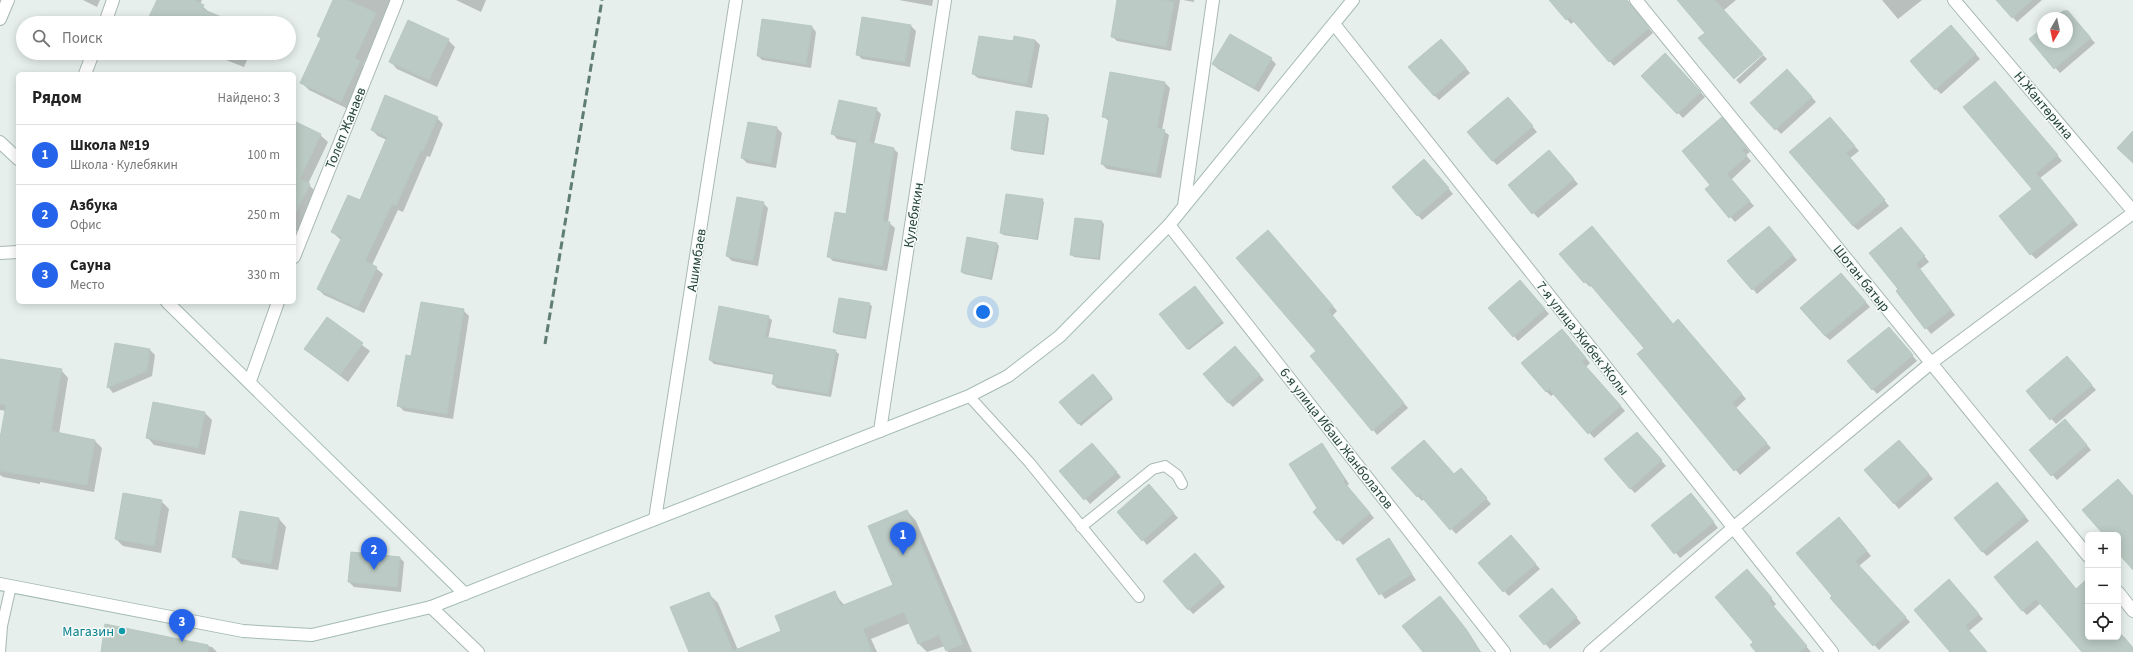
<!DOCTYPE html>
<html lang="ru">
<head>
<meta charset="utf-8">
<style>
	body { margin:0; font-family:"Source Sans 3",sans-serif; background:#f2f2f2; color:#222 }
	.controls { position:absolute; right:12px; bottom:12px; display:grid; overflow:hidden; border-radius:6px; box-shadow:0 2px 10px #0003 }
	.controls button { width:36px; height:36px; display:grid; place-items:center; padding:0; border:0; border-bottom:1px solid #e0e0e0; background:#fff; color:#222; font:20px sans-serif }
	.compass { position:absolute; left:2037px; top:12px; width:36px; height:36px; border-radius:50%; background:#fff; box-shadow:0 2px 10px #0003; rotate:189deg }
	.you { position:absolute; left:983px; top:312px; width:14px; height:14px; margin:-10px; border:3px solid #fff; border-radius:50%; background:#1a73e8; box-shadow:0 0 0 6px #1a73e833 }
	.badge { display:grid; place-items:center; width:26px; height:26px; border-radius:50%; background:#2563eb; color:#fff; font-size:13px; font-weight:700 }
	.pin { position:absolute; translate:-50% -33px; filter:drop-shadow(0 1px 2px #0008) }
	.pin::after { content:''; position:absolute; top:21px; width:14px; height:12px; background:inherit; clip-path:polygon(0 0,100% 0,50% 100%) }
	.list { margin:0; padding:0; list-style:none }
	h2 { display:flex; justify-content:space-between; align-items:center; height:52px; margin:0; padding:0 16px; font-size:17px }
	h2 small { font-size:13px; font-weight:400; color:#767676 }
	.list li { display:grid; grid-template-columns:26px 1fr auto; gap:12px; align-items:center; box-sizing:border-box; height:60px; padding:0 16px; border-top:1px solid #e0e0e0 }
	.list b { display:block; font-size:15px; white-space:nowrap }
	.list p { margin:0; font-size:13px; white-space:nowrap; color:#767676 }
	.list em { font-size:13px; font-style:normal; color:#767676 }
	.icon { flex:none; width:22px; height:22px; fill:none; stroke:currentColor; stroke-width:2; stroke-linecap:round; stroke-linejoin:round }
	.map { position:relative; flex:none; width:2133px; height:652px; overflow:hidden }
	.search { position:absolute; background:#fff; box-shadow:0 2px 10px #0003; left:16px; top:16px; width:280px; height:44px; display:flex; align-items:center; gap:10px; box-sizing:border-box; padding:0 14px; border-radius:22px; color:#767676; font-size:15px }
	.panel { position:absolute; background:#fff; box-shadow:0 2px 10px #0003; left:16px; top:72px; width:280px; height:232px; border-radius:6px }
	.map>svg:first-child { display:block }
</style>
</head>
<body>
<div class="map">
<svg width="2133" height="652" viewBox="0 0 2133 652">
	<rect width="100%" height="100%" fill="#e6efeb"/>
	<path fill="#0003" d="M83,0h17l-3,7z
		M158,0h44l-2,4 10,9 26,10h-89z
		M335,0h59l-31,65 4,4 -19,40 -39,-19 -7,-7 20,-44 -4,-4z
		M456,0h30l-5,12z
		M899,0h34l-1,6z
		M1118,0h62l-9,51 -54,-10 -5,-5z
		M1183,0h11v2z
		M1550,0h76l27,33 -39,33 -39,-45 -4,3z
		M1678,0h58l-12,10 -18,23z
		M1882,0h40l-24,19z
		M1998,0h44l-25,22z
		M2066,10l29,33 -35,30 -29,-33 12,-11v13h24v-24h-11z
		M862,18l49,8 5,5 -6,36 -48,-8 -5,-5z
		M812,27l4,5 -5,36 -49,-8 -4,-4z
		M1956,31l24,28 -39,35 -5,-5z
		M448,40l7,7 -18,40 -40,-18 -7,-8z
		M1035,40l5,5 -8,43 -54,-10 -5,-4 41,-32z
		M1446,45l24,28 -31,27 -5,-5z
		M208,53h42l-6,14z
		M1763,55l4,4 -27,25 -4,-4z
		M1271,59l5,5 -17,28 -41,-23 -5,-5z
		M1670,59l35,38 -22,21 -41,-42z
		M1111,73l54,10 5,5 -8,42 7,5 -8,43 -54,-9 -5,-5 8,-42 -7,-6z
		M1792,75l24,27 -35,32 -29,-31z
		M1513,104l24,28 -40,33 -5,-5z
		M876,109l5,5 -7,30 19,4 5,5 -10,69 7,6 -8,43 -54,-10 -5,-5 18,-41 11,-72 -20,-4 -4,-5z
		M1017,112l30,4 2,2 -5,37 -30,-4 -2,-2z
		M437,118l6,6 -13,33 -3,-1 -24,56 -5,-2 -26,55 11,9 -19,39 -40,-18 -6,-6 23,-49 -9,-8 29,-30 26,-62 -9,-4 -6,-6z
		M1830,118l29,33 -9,7 39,48 -31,24 -5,-4z
		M294,123l26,12 8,7 -20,42 8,8 -18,40 -4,-2z
		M749,123l28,5 5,5 -6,35 -29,-5 -5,-5z
		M1726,123l24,29 -4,3 5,6 -20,19 23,26 -19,16 -29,-33 6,-4z
		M2034,127l28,34 -22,17 38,47 -42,34 -5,-5z
		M1554,156l24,28 -40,34 -29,-33z
		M1429,165l24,29 -31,26 -29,-33z
		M1042,200l2,2 -6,38 -35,-5 -2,-3z
		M763,203l5,5 -10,58 -26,-5 -5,-5z
		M1102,222l2,2 -4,36 -26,-3 -3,-3z
		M1773,232l24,28 -40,34 -4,-5z
		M1906,233l23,29 -9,7 35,46 -24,19 -34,-43 3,-2z
		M1273,236l64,75 -5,5 76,92 -31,27 -60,-84z
		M997,244l2,2 -7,34 -28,-6 -2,-2z
		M1561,254l112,71h10l63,74 -10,9 35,40 -31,27 -102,-121 7,-5 -53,-64 -2,2 -5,-5z
		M1841,274l29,33 -40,33 -5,-4z
		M1525,286l24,28 -31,27 -4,-5z
		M1197,290l27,33 -35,27 -2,-2z
		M869,304l3,2 -6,33 -30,-5 -2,-2z
		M463,310l6,6 -16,103 -49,-8 -6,-6 14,-48z
		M768,317l4,3 -4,19 67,12 4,3 -8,43 -54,-9 -4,-4 2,-9 -61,-11 -4,-4z
		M327,319l43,32 -22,31 -43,-33z
		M1893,333l24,28 -40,33 -28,-32z
		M1567,335l23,28 -4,4 39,44 -31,27 -40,-44 -3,2 -5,-5z
		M116,344l34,6 5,5 -3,21 -39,17 -4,-5z
		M1240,352l24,28 -31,27 -5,-5z
		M0,359l61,11 7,8 -9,56 36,7 7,7 -8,44 -54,-10v2l-37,-7 -3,-2v-31l6,-33 -6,-1z
		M2072,362l24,28 -40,34 -29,-33z
		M1095,377l18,22 -32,27 -21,-24z
		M205,413l7,7 -7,35 -51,-10 -7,-8z
		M2069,425l22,25 -34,30 -27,-30z
		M1642,438l24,28 -31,27 -5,-5z
		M1322,444l27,40 -2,2 27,32 -31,27 -29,-33 5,-4z
		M1904,446l29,33 -34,30 -34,-39z
		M1096,449l25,28 -31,27 -29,-33z
		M1393,468l61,7 11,-1 26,30 -35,30 -32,-35 -2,2z
		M1149,485l29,33 -31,27 -4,-5z
		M2002,488l27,33 -42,35 -5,-5z
		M1696,499l22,29 -38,30 -27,-33z
		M161,501l8,8 -8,44 -38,-7 -7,-7z
		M907,511l9,10 56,131h-24l-3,-6 -18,6 -9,-9 -8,-20 -39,16 6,13h-187l18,-59 10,10 20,47 44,-18 52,-39 11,13 49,-21z
		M241,513l38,6 7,8 -8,43 -37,-6 -8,-8z
		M1844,523l27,33 -12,10 51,56 -31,28 -48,-52 2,-1z
		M1389,540l27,40 -31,19 -28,-40z
		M1515,541l25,28 -31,27 -5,-5z
		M2042,547l35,43 11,-2v49h30v-7l15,18v4h-50l-42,-49 -14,12 -5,-5z
		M400,558l4,4 -3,30 -47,-5 -5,-5z
		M1200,559l25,28 -32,27 -29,-33z
		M1752,576l24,28 -3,3 38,45h-54l-2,-10z
		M1954,586l29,33 -14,12 18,21h-38z
		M1556,594l25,29 -31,26 -30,-33z
		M1440,597l29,36 12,19h-57z
		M106,625l106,22 5,5h-115z"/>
	<path fill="#bbcac4" stroke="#b8c9c2" d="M157,0h37l10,5 -2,4 34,14h-90z
		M333,0h15l28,13 -21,45 5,3 -19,41 -41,-19 21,-45 -4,-2z
		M1117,0h45l12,2 -8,45 -55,-10z
		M1549,0h78l22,28 -40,34 -39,-45 -4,3z
		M1677,0h38l48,54 -29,25 -36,-41 7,-5z
		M1996,0h36l-20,18z
		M2063,11h5l23,27 -37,31 -25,-30 14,-11v14h24v-24h-13z
		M862,17l49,8 -6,37 -49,-7z
		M762,19l50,7 -6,38 -49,-8z
		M408,20l41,19 -20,41 -40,-18z
		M1951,25l25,29 -41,36 -25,-29z
		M1230,34l42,24 -18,30 -42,-24z
		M979,36l34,5 1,-5 21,4 -8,44 -55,-10z
		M1441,39l25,29 -32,28 -26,-29z
		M1665,53l36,39 -24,22 -36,-38z
		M1787,69l25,28 -37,33 -25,-27z
		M1110,72l55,10 -8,46 8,2 -9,44 -55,-10 8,-46 -7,-1z
		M1995,81l63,74 -22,18 38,47 -44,35 -31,-39 33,-27 -69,-82z
		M385,95l53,22 -15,34 -2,-1 -25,56 -4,-2 -27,57 12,6 -19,41 -41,-19 25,-52 -11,-5 17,-37 12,5 27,-63 -16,-7z
		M1508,97l25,29 -41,35 -25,-29z
		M839,100l38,8 -8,34 25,6 -11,73 7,1 -8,44 -55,-9 8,-45 11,2 11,-74 -26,-6z
		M1016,111l31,4 -5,38 -31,-4z
		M1722,117l24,30 -4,3 5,6 -20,18 23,27 -21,17 -24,-29 5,-4 -28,-34z
		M1830,117l25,29 -9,7 39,47 -32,26 -64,-74z
		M294,121l27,13 -21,45 10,5 -16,33z
		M748,122l29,5 -6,37 -30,-6z
		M2133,131v32l-16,-15z
		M1549,150l25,29 -42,35 -24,-29z
		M1424,159l25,29 -32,28 -25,-29z
		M1006,194l37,5 -7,40 -36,-6z
		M737,197l27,5 -11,59 -27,-5z
		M1075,218l27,3 -4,37 -28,-3z
		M1592,226l81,98 5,-5 64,75 -10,9 35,40 -33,28 -97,-117 7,-6 -57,-67 -3,2 -25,-29z
		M1769,226l24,29 -41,35 -25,-29z
		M1901,227l24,29 -9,8 35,46 -26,19 -29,-38 2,-2 -29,-36z
		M1268,230l65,76 -5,4 76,93 -32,28 -62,-75 6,-5 -80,-93z
		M967,237l30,6 -7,35 -29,-6z
		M1841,273l25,29 -41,34 -25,-28z
		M1520,280l25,29 -32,28 -25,-29z
		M1195,286l27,35 -35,28 -28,-35z
		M839,298l31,5 -6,34 -31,-5z
		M421,302l43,7 -17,105 -50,-8 9,-51 5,1z
		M719,306l50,10 -4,21 71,13 -8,44 -56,-10 2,-11 -65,-13z
		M327,317l36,26 -23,32 -36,-26z
		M1889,327l24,28 -41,35 -25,-29z
		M1562,329l24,29 -4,4 39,44 -33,28 -39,-45 -3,3 -25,-29z
		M115,343l35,6 -3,22 -40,17z
		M1235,346l25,29 -32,28 -25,-29z
		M2067,356l25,29 -42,35 -24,-29z
		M0,359l62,10 -11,62 44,9 -8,45 -87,-14v-33l6,-33 -6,-1z
		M1093,374l19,23 -34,27 -19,-22z
		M153,402l52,10 -7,36 -52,-10z
		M2065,419l22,26 -36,31 -22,-26z
		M1637,432l25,28 -32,29 -26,-30z
		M1424,440l30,34 7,-6 26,30 -37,32 -31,-36 -2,3 -26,-29z
		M1899,440l30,34 -35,30 -30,-34z
		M1092,443l25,29 -33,28 -25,-29z
		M1322,443l23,36 -2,2 27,32 -33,28 -24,-29 4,-4 -28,-44z
		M2118,479l15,17v74l-15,-17v-18h-14l-22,-25z
		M1997,482l28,34 -43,36 -28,-34z
		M1149,484l25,29 -32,28 -25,-29z
		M123,493l39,7 -8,46 -39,-7z
		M1691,493l23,29 -40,32 -23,-29z
		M907,510l56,134 -17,7 -7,-16 -21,9 -14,-32 -41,17 9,23h-183l-19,-45 39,-15 24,59 48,-20 -6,-15 60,-25 6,15 52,-21 -25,-59z
		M240,511l39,7 -8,46 -39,-7z
		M1839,517l28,34 -12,10 51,56 -33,29 -43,-48 2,-2 -36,-43z
		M1511,535l25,29 -33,28 -25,-29z
		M1389,538l23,36 -33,21 -23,-36z
		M2037,541l39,48 12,-11v59h36l9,11v4h-51l-46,-53 -14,12 -28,-34z
		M351,552l49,5 -3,30 -49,-5z
		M1195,553l26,29 -33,28 -25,-29z
		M1747,569l25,29 -3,3 38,45 -7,6h-44l-6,-7 3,-3 -38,-45z
		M1949,579l30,35 -14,12 22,26h-37l-36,-42z
		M1552,588l25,29 -33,28 -25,-29z
		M1440,596l26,33 14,23h-57l-21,-26z
		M105,624l103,21v7h-107z"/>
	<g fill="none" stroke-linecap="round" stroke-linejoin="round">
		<defs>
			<path id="lane" d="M969,396l60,66 110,135
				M1081,527l72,-58 12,-3 12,9 5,9
				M0,652l2,-26 9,-40"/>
			<path id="street" d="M1636,0l452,556
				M1954,0l179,211
				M0,19l8,-19
				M105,23l8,-23
				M1334,24l498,628
				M85,74l8,-21
				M1184,206l29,-206
				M1169,225l335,427
				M0,253l18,-1
				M294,257l103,-257
				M250,381l28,-79
				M880,431l65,-431
				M655,519l81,-519
				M2118,592l15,19
				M431,607l47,45
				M1590,652l143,-124 198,-165 202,-150"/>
			<path id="secondary" d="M0,142l18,17
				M167,302l298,292
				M0,584l243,47 69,4 119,-28 538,-211 39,-20 52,-40 109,-111 184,-225"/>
		</defs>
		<use href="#lane" stroke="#a8b8b2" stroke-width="12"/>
		<use href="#street" stroke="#a8b8b2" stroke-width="14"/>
		<use href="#secondary" stroke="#a4bbb3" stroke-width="14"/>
		<use href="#lane" stroke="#fff" stroke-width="10"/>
		<use href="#street" stroke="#fff" stroke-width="12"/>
		<use href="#secondary" stroke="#fff" stroke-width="12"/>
		<path stroke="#5f7d75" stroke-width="3" stroke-dasharray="8 4" stroke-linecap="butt" d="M545,344l57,-344"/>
	</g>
	<circle fill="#0f9aa8" stroke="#f7fbf9" stroke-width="1.5" cx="122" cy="631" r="4"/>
	<g text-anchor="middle" stroke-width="3" stroke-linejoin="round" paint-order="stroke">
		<g font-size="14" fill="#24423a" stroke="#f7fbf9">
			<text transform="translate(2044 105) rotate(50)" y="5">Н.Жантөрина</text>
			<text transform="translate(345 128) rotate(-68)" y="5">Толеп Жанаев</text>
			<text transform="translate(913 215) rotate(-81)" y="5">Кулебякин</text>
			<text transform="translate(696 260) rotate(-81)" y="5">Ашимбаев</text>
			<text transform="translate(1862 278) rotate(51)" y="5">Шотан батыр</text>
			<text transform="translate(1583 338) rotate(52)" y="5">7-я улица Жибек Жолы</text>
			<text transform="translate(1337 438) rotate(52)" y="5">6-я улица Ибаш Жанболатов</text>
		</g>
		<g font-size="14" fill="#0d838f" stroke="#f7fbf9" text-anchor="end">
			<text x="114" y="636">Магазин</text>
		</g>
	</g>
</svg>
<div class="controls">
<button>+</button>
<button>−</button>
<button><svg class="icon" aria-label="locate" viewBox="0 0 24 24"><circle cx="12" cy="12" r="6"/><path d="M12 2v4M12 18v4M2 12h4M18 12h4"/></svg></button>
</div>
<svg class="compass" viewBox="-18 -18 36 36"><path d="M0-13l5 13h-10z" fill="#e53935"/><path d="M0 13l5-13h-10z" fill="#767676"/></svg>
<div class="you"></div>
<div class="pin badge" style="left:903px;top:555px">1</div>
<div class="pin badge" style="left:374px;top:570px">2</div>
<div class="pin badge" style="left:182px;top:642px">3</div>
<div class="search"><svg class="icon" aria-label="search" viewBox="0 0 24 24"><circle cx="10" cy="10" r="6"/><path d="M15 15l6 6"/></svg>Поиск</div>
<section class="panel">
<h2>Рядом<small>Найдено: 3</small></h2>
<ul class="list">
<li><span class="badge">1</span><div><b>Школа №19</b><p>Школа · Кулебякин</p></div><em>100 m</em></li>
<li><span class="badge">2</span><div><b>Азбука</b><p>Офис</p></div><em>250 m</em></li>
<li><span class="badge">3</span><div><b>Сауна</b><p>Место</p></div><em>330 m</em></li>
</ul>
</section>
</div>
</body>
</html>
